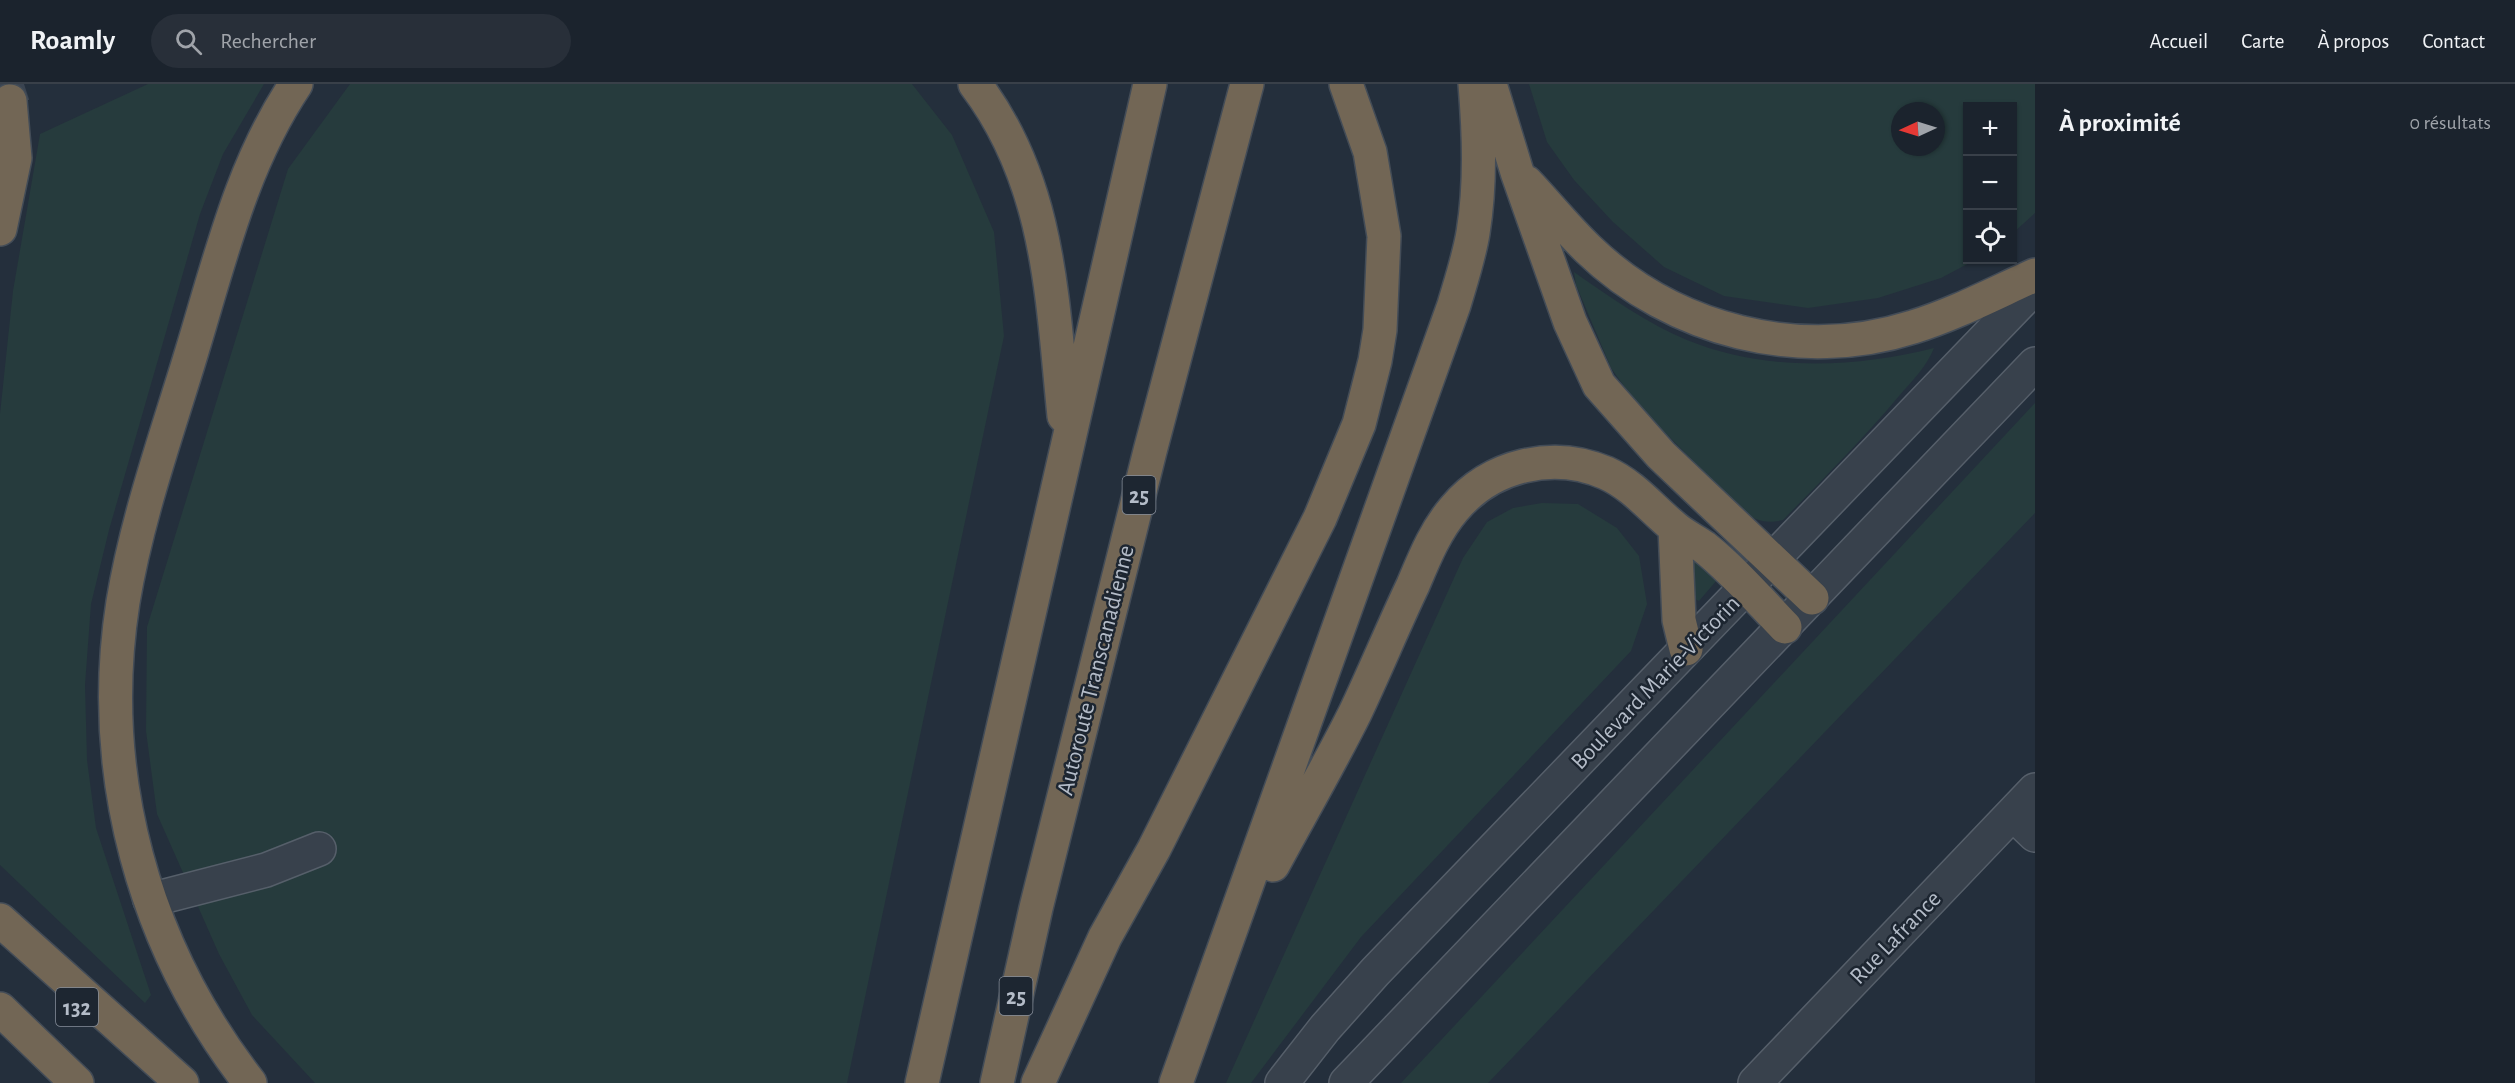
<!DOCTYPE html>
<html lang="fr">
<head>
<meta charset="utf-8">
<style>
	body { margin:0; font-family:"Alegreya Sans",sans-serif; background:#282f39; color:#f1f3f6 }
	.controls { position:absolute; right:18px; top:18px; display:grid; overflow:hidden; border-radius:0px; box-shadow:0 2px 4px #0004 }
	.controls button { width:54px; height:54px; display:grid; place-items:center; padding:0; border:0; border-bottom:2px solid #394049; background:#1b232d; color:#f1f3f6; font:30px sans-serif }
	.compass { position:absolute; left:1891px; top:18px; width:54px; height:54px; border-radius:50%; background:#1b232d; box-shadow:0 2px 4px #0004; rotate:266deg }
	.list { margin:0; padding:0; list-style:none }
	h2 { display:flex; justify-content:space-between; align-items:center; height:78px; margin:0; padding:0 24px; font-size:26px }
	h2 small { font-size:20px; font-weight:400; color:#a0a4aa }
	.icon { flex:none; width:33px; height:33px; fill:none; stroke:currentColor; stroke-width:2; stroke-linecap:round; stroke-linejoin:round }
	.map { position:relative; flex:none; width:2035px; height:999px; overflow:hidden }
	header { display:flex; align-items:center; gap:36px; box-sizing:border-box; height:84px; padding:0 30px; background:#1b232d; border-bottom:2px solid #394049 }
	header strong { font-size:28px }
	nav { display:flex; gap:33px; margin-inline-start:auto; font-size:21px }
	.search { width:420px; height:54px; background:#282f39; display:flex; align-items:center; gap:15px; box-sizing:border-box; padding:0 21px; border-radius:33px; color:#a0a4aa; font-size:22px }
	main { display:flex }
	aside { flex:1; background:#1b232d }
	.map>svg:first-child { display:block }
</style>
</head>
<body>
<header>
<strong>Roamly</strong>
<div class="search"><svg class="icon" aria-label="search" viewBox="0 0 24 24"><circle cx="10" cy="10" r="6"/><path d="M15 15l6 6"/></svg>Rechercher</div>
<nav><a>Accueil</a><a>Carte</a><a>À propos</a><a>Contact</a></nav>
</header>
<main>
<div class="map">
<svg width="2035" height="999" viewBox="0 0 2035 999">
	<rect width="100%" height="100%" fill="#242f3c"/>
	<path fill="#263b3d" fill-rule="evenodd" d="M148,0h116l-41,70 -23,60 -91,316 -18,74 -6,81 2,75 9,68 55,167 -6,8 -145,-138v-451l13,-123 27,-157z
		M350,0h562l40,51 42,97 10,104 -157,747h-532l-63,-68 -33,-61 -62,-140 -11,-83 1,-104 141,-458z
		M1529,0h506v129l-22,20 -1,-127h-44v154h7l-34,18 -63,20 -70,10 -84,-12 -60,-29 -51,-45 -39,-42 -27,-38zM1900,27h36v36h-36z
		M1574,188c36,25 72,51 113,68 78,32 167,28 247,8 -7,18 -22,33 -35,48 -36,43 -76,83 -116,124 -15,4 -26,1 -39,-7l-108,-110 -25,-35 -35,-83z
		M2035,319v110l-547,570h-87z
		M1542,419l36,1 39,24 22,28 8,48 -16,47 -270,286 -110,146h-25l237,-525 24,-36 26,-14z
		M1697,474l20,22 -18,21 -6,-3 -4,-35z"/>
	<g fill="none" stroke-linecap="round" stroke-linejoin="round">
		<path stroke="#3a4451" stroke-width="33" stroke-dasharray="33 16" stroke-linecap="butt" d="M0,8l24,-8"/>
		<defs>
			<path id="minor" d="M2013,730l22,21
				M150,816l116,-30 53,-21
				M1282,999l43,-55 50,-56 660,-685
				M1346,999l689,-719
				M1755,999l280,-293"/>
			<path id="highway" d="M975,0c75,99 77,214 89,332
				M1490,0l27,88 53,150 29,63 62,70 151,143
				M1526,98c21,22 40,46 62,67 85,82 212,114 325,78 42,-13 82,-34 122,-52
				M0,145l15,-71 -5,-57
				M1675,444l4,92 7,29
				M1273,781c27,-50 56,-100 82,-152 20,-42 38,-86 58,-128 11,-26 22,-54 41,-76 37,-44 99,-59 152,-36 27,12 46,36 68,54 9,8 20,13 30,20 29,23 55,53 81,80
				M0,836l182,163
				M0,925l77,74
				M250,999c-106,-136 -154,-309 -127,-481 14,-85 44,-168 69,-251 28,-92 50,-187 104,-267
				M922,999l228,-999
				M997,999l39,-175 114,-457 97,-367
				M1038,999l67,-146 49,-88 166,-331 39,-94 16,-63 5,-31 4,-94 -14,-84 -24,-68
				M1176,999l278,-778c7,-24 15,-48 19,-72 8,-50 6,-99 2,-149"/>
		</defs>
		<use href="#minor" stroke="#565f6a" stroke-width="36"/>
		<use href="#highway" stroke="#434c57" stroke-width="36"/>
		<use href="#minor" stroke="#38414c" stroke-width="33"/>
		<use href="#highway" stroke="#726655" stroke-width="33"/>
	</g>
	<g text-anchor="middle" stroke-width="5" stroke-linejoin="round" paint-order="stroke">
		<g fill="#1d2631" stroke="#878f9b" stroke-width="1.5">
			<rect x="1122.5" y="392" width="33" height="38" rx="4.5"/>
			<rect x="999.5" y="893" width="33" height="38" rx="4.5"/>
			<rect x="56" y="904" width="42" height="38" rx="4.5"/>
		</g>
		<g font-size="22" font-weight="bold" fill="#b4bcc8">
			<text x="1139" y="419">25</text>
			<text x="1016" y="920">25</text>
			<text x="77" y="931">132</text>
		</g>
		<g font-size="24" fill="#b4bcc8" stroke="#1d2631">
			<text transform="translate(1095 586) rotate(-76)" y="8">Autoroute Transcanadienne</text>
			<text transform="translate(1655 598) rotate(-46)" y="8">Boulevard Marie-Victorin</text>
			<text transform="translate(1895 853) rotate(-46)" y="8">Rue Lafrance</text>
		</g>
	</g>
</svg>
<div class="controls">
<button>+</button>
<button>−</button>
<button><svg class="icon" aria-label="locate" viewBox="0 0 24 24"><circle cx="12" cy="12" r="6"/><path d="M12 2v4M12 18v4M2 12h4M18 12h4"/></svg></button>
</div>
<svg class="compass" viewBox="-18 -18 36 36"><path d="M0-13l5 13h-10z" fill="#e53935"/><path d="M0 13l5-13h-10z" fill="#a0a4aa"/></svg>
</div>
<aside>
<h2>À proximité<small>0 résultats</small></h2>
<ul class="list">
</ul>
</aside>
</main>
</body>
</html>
